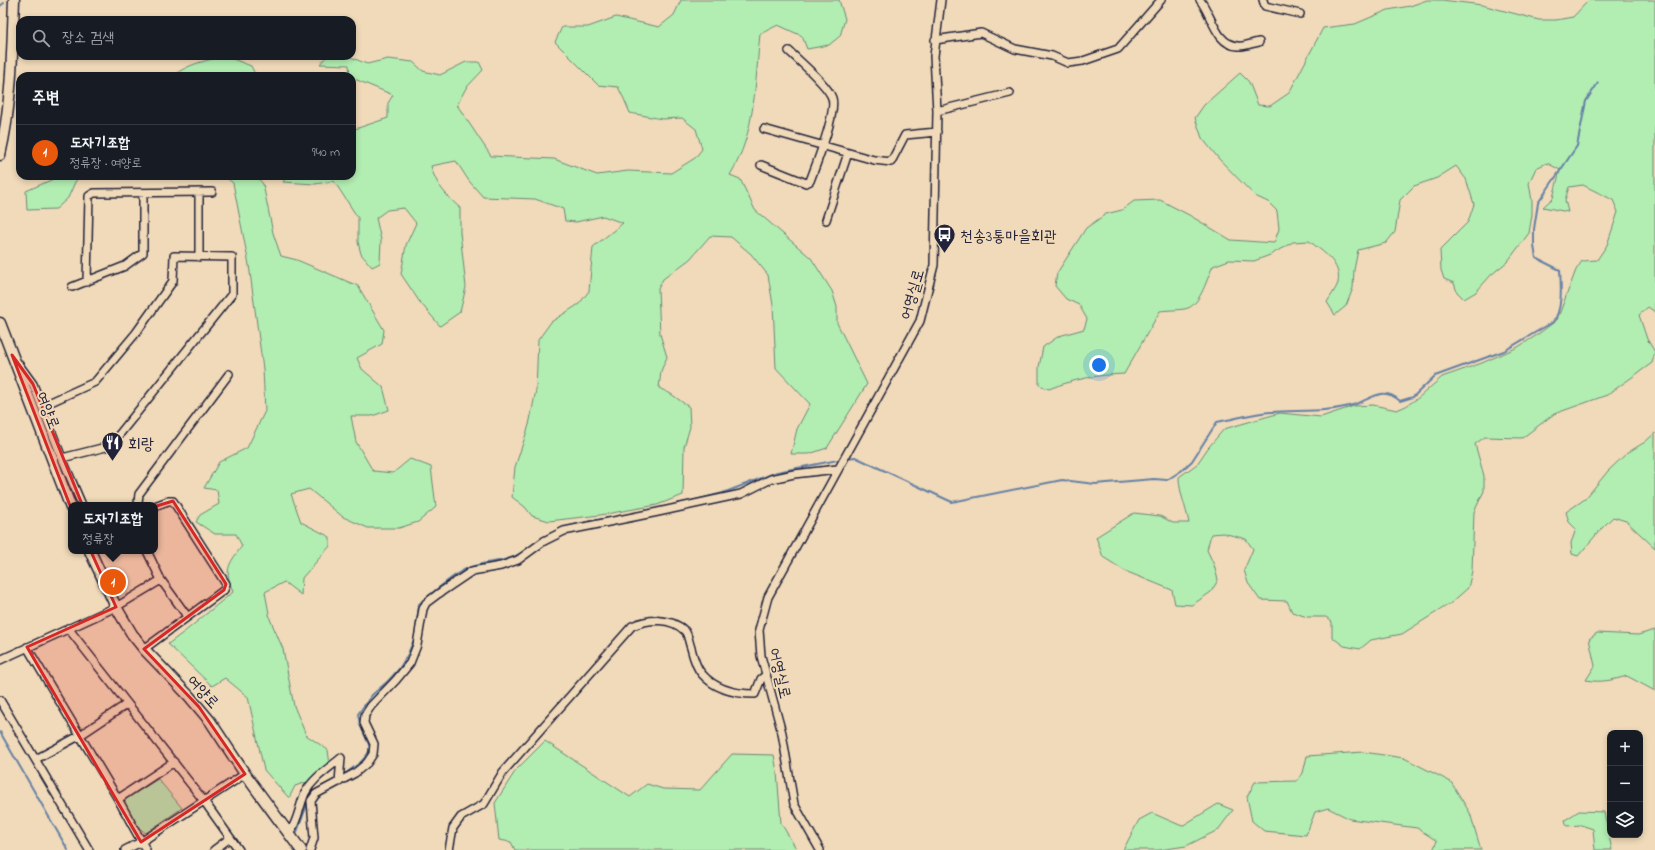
<!DOCTYPE html>
<html lang="ko">
<head>
<meta charset="utf-8">
<style>
	body { margin:0; font-family:"Indie Flower","Poor Story",sans-serif; background:#20242c; color:#f1f3f6 }
	.controls { position:absolute; right:12px; bottom:12px; display:grid; overflow:hidden; border-radius:8px; box-shadow:0 2px 6px #0003 }
	.controls button { width:36px; height:36px; display:grid; place-items:center; padding:0; border:0; border-bottom:1px solid #363941; background:#171b24; color:#f1f3f6; font:20px sans-serif }
	.you { position:absolute; left:1099px; top:365px; width:14px; height:14px; margin:-10px; border:3px solid #fff; border-radius:50%; background:#1a73e8; box-shadow:0 0 0 6px #1a73e833 }
	.badge { display:grid; place-items:center; width:26px; height:26px; border-radius:50%; background:#ea580c; color:#fff; font-size:13px; font-weight:700 }
	.pin { position:absolute; translate:-50% -50%; border:2px solid #fff; box-shadow:0 1px 4px #0006 }
	.popup { position:absolute; left:68px; top:502px; width:90px; height:52px; box-sizing:border-box; display:grid; place-content:center; border-radius:8px; background:#171b24; filter:drop-shadow(0 1px 3px #0005); font-size:13px; white-space:nowrap; color:#9ea1a6 }
	.popup b { font-size:15px; color:#f1f3f6 }
	.popup::after { content:''; position:absolute; left:50%; top:100%; margin-left:-8px; border:8px solid transparent; border-top-color:#171b24 }
	.list { margin:0; padding:0; list-style:none }
	h2 { display:flex; justify-content:space-between; align-items:center; height:52px; margin:0; padding:0 16px; font-size:17px }
	h2 small { font-size:13px; font-weight:400; color:#9ea1a6 }
	.list li { display:grid; grid-template-columns:26px 1fr auto; gap:12px; align-items:center; box-sizing:border-box; height:56px; padding:0 16px; border-top:1px solid #363941 }
	.list b { display:block; font-size:15px; white-space:nowrap }
	.list p { margin:0; font-size:13px; white-space:nowrap; color:#9ea1a6 }
	.list em { font-size:13px; font-style:normal; color:#9ea1a6 }
	.icon { flex:none; width:22px; height:22px; fill:none; stroke:currentColor; stroke-width:2; stroke-linecap:round; stroke-linejoin:round }
	.map { position:relative; flex:none; width:1655px; height:850px; overflow:hidden }
	.search { position:absolute; background:#171b24; box-shadow:0 2px 6px #0003; left:16px; top:16px; width:340px; height:44px; display:flex; align-items:center; gap:10px; box-sizing:border-box; padding:0 14px; border-radius:12px; color:#9ea1a6; font-size:15px }
	.panel { position:absolute; background:#171b24; box-shadow:0 2px 6px #0003; left:16px; top:72px; width:340px; height:108px; border-radius:12px }
	.map>svg:first-child { display:block }
</style>
</head>
<body>
<div class="map">
<svg width="1655" height="850" viewBox="0 0 1655 850">
	<rect width="100%" height="100%" fill="#f0dab9"/>
	<filter id="ink" filterUnits="userSpaceOnUse"><feTurbulence type="fractalNoise" baseFrequency=".025" numOctaves="2"/><feDisplacementMap in="SourceGraphic" scale="8" xChannelSelector="R" yChannelSelector="G"/><feConvolveMatrix kernelMatrix="1 2 1 2 8 2 1 2 1" color-interpolation-filters="sRGB"/></filter>
	<g filter="url(#ink)">
		<path fill="#b2edb2" stroke="#6a8876" d="M681,0h158l6,19 -5,17 -11,9 -22,4 -5,-13 -24,-11 -18,9c-5,48 -4,99 -30,141l10,4 15,31 56,48 21,33 5,16v16l30,61 -40,64 -18,6h-18l6,-25 13,-25 -34,-36 -3,-63 -5,-30 -17,-21 -20,-17 -21,-1 -20,23 -27,20 -5,10 2,45 7,23 -6,14 -2,17 12,6 18,13 1,20 -6,20 -1,48 -26,10 -57,10 -51,6 -17,-5 -7,-9 -13,-10 3,-30 14,-42 7,-35 2,-50 13,-18 28,-18 10,-13 4,-44 30,-24 -20,-7 -27,6 -11,-1 -2,-12 -28,-10 -52,-2 -14,-16 -13,-20 -25,5c4,18 16,30 29,42v24l6,55 -6,25 -20,14 -21,-25 -18,-27 5,-29 10,-22 -12,-15 -17,2 -11,8 5,22 -1,23 -8,4 -11,-13 -3,-12v-24l-24,-37 -19,3 -32,-2 4,-6h65v-46l36,-12v-15l5,-8 -41,-17v-2h-2l-1,-11 -29,-1 7,-8h21l19,8 21,-5 25,3 10,9 17,4 26,-13h13l4,8 -17,18 -9,17 34,51 63,3 43,16 31,-4 43,2 24,-15 7,-9 -6,-20 -14,-11 -20,1 -32,-6 -6,-14 -6,-12 -20,-2 -43,-43 7,-15h26l28,-10 43,10 15,-12z
			M1427,0h15l40,5 57,15h17l17,-3 16,-17h66v312l-7,-5 -9,8 8,24 8,13 -3,11 -45,32 -53,19 -32,24 -37,-1 -10,7 9,32v15l-10,21 -2,59 -4,17 -17,15 -49,31 -31,6 -11,9 -16,-3 -12,-9v-15l-6,-5h-19l-15,-5 -5,-11 -27,-1 -12,-17 -4,-13 9,-21 -7,-10 -23,-6 -12,1 -4,16 7,15 4,15 -7,12 -19,13 -17,-1 -3,-14 -47,-19 -22,-14 -7,-20 38,-24 26,3 13,7h16c-3,-16 -10,-31 -10,-46l18,-13 11,-16 16,-19 56,-16 41,4 33,-11 19,-1 24,5 9,-4 12,-8 24,-21 40,-14 36,-16 19,-12 20,-15 19,-50 6,-9 15,-1 10,-15 11,-33 -5,-12 -30,-15 -14,2 -4,13 3,12 -25,-5 10,-9 7,-28 -13,-7 -11,5 -7,15 3,18v14l-3,18 -21,28 -17,14 -15,17 -12,7 -7,-7 -3,-9 -10,-4 -3,-9 -1,-20 28,-28 6,-18 -8,-25 -10,-13 -19,12 -23,8 -14,14 -5,32 -9,11 -28,7 -4,20 -1,18 -7,18 -11,9 -8,-13c3,-5 9,-13 11,-19 4,-20 -16,-32 -29,-42l-16,1 -23,13 -16,6 -25,-1 -16,6c-6,12 -12,37 -25,42 -3,2 -23,2 -28,3l-36,63c-27,1 -50,5 -75,15l-10,-4v-18l4,-20 16,-11 25,-7 3,-10 -8,-14 -13,-6 -11,-13 2,-13 29,-45 20,-14 16,-4 12,-9 26,-1 29,15 42,25 43,3 5,-14 -2,-18 -9,-9 -13,-6 -36,-37 -17,-21 -7,-20 9,-13 36,-32 9,9 9,23 12,1 19,-13 34,-65 32,-4 33,-14 22,-4z
			M225,56l26,10 5,10h-83c14,-12 35,-16 52,-20z
			M60,176h20l-5,6 -7,16 -12,11 -29,1 -1,-19z
			M224,176h32l7,8 10,49 8,23 16,4 61,26 26,44 -2,14 -25,14 5,11 21,18 6,23 -17,6h-21l5,26 17,29 20,2 17,-14 21,8 5,40 -18,15 -19,6h-31l-25,-11 -34,-28 -18,5 10,28 29,15v9l-28,32 -1,17 -17,-13 -19,10 5,27 13,30 11,57 12,29 22,15 2,15 -17,15 -18,6 -6,12 -25,-28 -16,-73 -23,-19 -13,8 -44,-42c23,-16 43,-35 65,-52 -9,-23 -5,-27 9,-46l-6,-12h-21l-19,-12 4,-7 19,-11 -2,-14 -13,-2 15,-26 28,-14 18,-37 -2,-42 -14,-104 -16,-82z
			M1655,433v115l-29,-27 -13,-4 -11,11 -24,28 -6,-2 -1,-11 5,-14 -7,-7 -3,-10 19,-13 23,-28 19,-18 18,-11z
			M1655,630v61l-28,-15c-14,4 -26,7 -41,4l9,-14 -6,-27 8,-6 41,2z
			M545,741l85,56 17,-13 16,5 37,1 32,-36 42,1 3,17 4,51 16,27h-282l-4,-8 -12,-2 -4,-37 21,-33z
			M1363,752l41,6 47,24 19,31 11,37h-48l4,-9 -20,-13 -67,-9 -22,-11 -13,4 -9,23 -42,-4 -12,-10 -5,-24 8,-15 42,-1 6,-8 4,-17z
			M158,779l24,29 -36,25 -7,-5 -15,-24 2,-5z
			M1218,804l15,6 -15,20 -32,16 -27,4h-36l16,-30 13,-7 30,13z
			M1579,811l25,1 8,38h-17l-2,-21 -12,-4 -14,1 -2,-6z"/>
		<g fill="none" stroke-linecap="round" stroke-linejoin="round">
			<path stroke="#6681a6" stroke-width="2" d="M0,6l4,-3
				M847,458l8,-1 97,45 110,-22 33,4 59,-5 13,1 14,-9 11,-10 25,-39c18,-3 36,-9 54,-10 29,-2 57,1 85,-8 17,-6 27,-18 44,-3l13,-4 22,-21 69,-25 49,-29c10,-12 8,-37 7,-52l-24,-12 -2,-12v-17l4,-26 39,-57 9,-45 12,-18
				M683,503l40,-10 54,-21 66,-13
				M530,547c28,-23 56,-25 90,-31
				M416,629l3,-25c11,-9 36,-31 49,-36 18,-7 37,-5 53,-15
				M0,732l68,118
				M342,776l19,-14 7,-8 2,-7 -10,-23 -2,-10 14,-19 16,-14 11,-12 9,-15 7,-17
				M321,787l16,-8
				M297,832l11,-30"/>
			<defs>
				<path id="street" d="M1200,0c12,15 16,45 38,46 6,1 14,-3 21,-4
					M1263,0l2,6 35,8
					M935,40l46,-7 34,16 37,7 16,7 15,-2 35,-12 43,-49
					M937,111l73,-18
					M764,129l110,31 17,2 14,-27 32,-3
					M761,165l45,18 4,-2c6,-16 27,-69 22,-83 -4,-13 -33,-37 -43,-47
					M199,192v65
					M826,220l22,-67
					M87,282l2,-86 5,-3 118,-1
					M72,287l53,-21 18,-13v-60
					M17,362l16,22 29,74 20,47
					M42,406l53,-24 41,-49 37,-52 1,-25 58,1v37l-122,152 -48,12
					M139,505l-1,-2 1,-9 90,-120
					M147,551l14,29 26,36
					M68,628l136,173 35,49
					M27,647l91,152 28,51
					M144,649l80,-59 2,-6 -53,-83h-5l-13,5
					M0,660l116,-53 45,-27
					M0,700l89,150
					M36,759l43,-23 48,-32
					M118,799l56,-37
					M289,834c9,-13 10,-27 16,-41 8,-15 23,-24 36,-35l-2,24
					M125,850l16,-8 104,-68
					M214,850l16,-12
					M310,850l4,-12 -3,-37 5,-7 39,-21 12,-10 6,-9 1,-10 -10,-21 1,-8 6,-9 25,-26 14,-17 7,-18 6,-36 3,-6 12,-9 34,-23 29,-5 17,-6 26,-19 20,-10 94,-19 83,-18 30,-15 23,-5 43,-5
					M449,850l4,-22 8,-11 23,-13 19,-32 129,-146c16,-7 39,-9 53,5 3,3 4,12 6,17 2,8 5,20 11,26 13,15 34,20 53,20l6,-15 5,-4
					M820,850l-26,-46 -12,-71 -21,-77 -2,-26 9,-33 152,-276 14,-56 3,-154 -3,-55 7,-56"/>
				<path id="secondary" d="M0,155c12,-51 12,-103 14,-155
					M0,323l71,185
					M90,551l26,56 16,27 12,15 45,47 21,25 35,53 56,76"/>
			</defs>
			<use href="#street" stroke="#22223b" stroke-width="10"/>
			<use href="#secondary" stroke="#22223b" stroke-width="13"/>
			<use href="#street" stroke="#f0dab9" stroke-width="7"/>
			<use href="#secondary" stroke="#f0dab9" stroke-width="10"/>
		</g>
	</g>
	<path fill="#d62828" fill-opacity="0.2" stroke="#d62828" stroke-width="3" stroke-linejoin="round" d="M12,355l21,29 58,142 82,-25 53,83 -2,6 -80,59 55,58 46,67 -104,68 -114,-195 89,-40 -47,-104z"/>
	<defs>
		<symbol id="bus-pin" viewBox="-11 -11 22 30"><path d="M0 17L-7.5 6A9.5 9.5 0 1 1 7.5 6Z" fill="#22223b" stroke="#f0dab9"/><path d="M-5-6H5V4H4V6H2V4H-2V6H-4V4H-5ZM-3.5-4V0h7V-4ZM-3.5 1.2v1.5H-2V1.2ZM2 1.2v1.5H3.5V1.2Z" fill="#fff"/></symbol>
		<symbol id="restaurant-pin" viewBox="-11 -11 22 30"><path d="M0 17L-7.5 6A9.5 9.5 0 1 1 7.5 6Z" fill="#22223b" stroke="#f0dab9"/><path d="M-5-6h1v4h1v-4h1v4h1v-4h1v5L-1.5 .5V6h-2V.5L-5-1ZM5-6V6H3V1.5H1.5Q1.5-4 5-6Z" fill="#fff"/></symbol>
	</defs>
	<g fill-rule="evenodd">
		<use href="#bus-pin" x="932" y="222" width="25" height="34"/>
		<use href="#restaurant-pin" x="100" y="430" width="25" height="34"/>
	</g>
	<g text-anchor="middle" stroke-width="4" stroke-linejoin="round" paint-order="stroke">
		<g font-size="16" fill="#22223b" stroke="#f0dab9" text-anchor="start">
			<text x="960" y="241">천송3통마을회관</text>
			<text x="128" y="449">회랑</text>
		</g>
		<g font-size="16" fill="#22223b" stroke="#f0dab9">
			<text transform="translate(911 294) rotate(-74)" y="6">어영실로</text>
			<text transform="translate(49 410) rotate(69)" y="6">여양로</text>
			<text transform="translate(781 673) rotate(77)" y="6">어영실로</text>
			<text transform="translate(204 691) rotate(48)" y="6">여양로</text>
		</g>
	</g>
</svg>
<div class="controls">
<button>+</button>
<button>−</button>
<button><svg class="icon" aria-label="layers" viewBox="0 0 24 24"><path d="M12 4l9 5-9 5-9-5zM3 14l9 5 9-5"/></svg></button>
</div>
<div class="you"></div>
<div class="pin badge" style="left:113px;top:582px">1</div>
<div class="popup"><b>도자기조합</b>정류장</div>
<div class="search"><svg class="icon" aria-label="search" viewBox="0 0 24 24"><circle cx="10" cy="10" r="6"/><path d="M15 15l6 6"/></svg>장소 검색</div>
<section class="panel">
<h2>주변<small></small></h2>
<ul class="list">
<li><span class="badge">1</span><div><b>도자기조합</b><p>정류장 · 여양로</p></div><em>940 m</em></li>
</ul>
</section>
</div>
</body>
</html>
